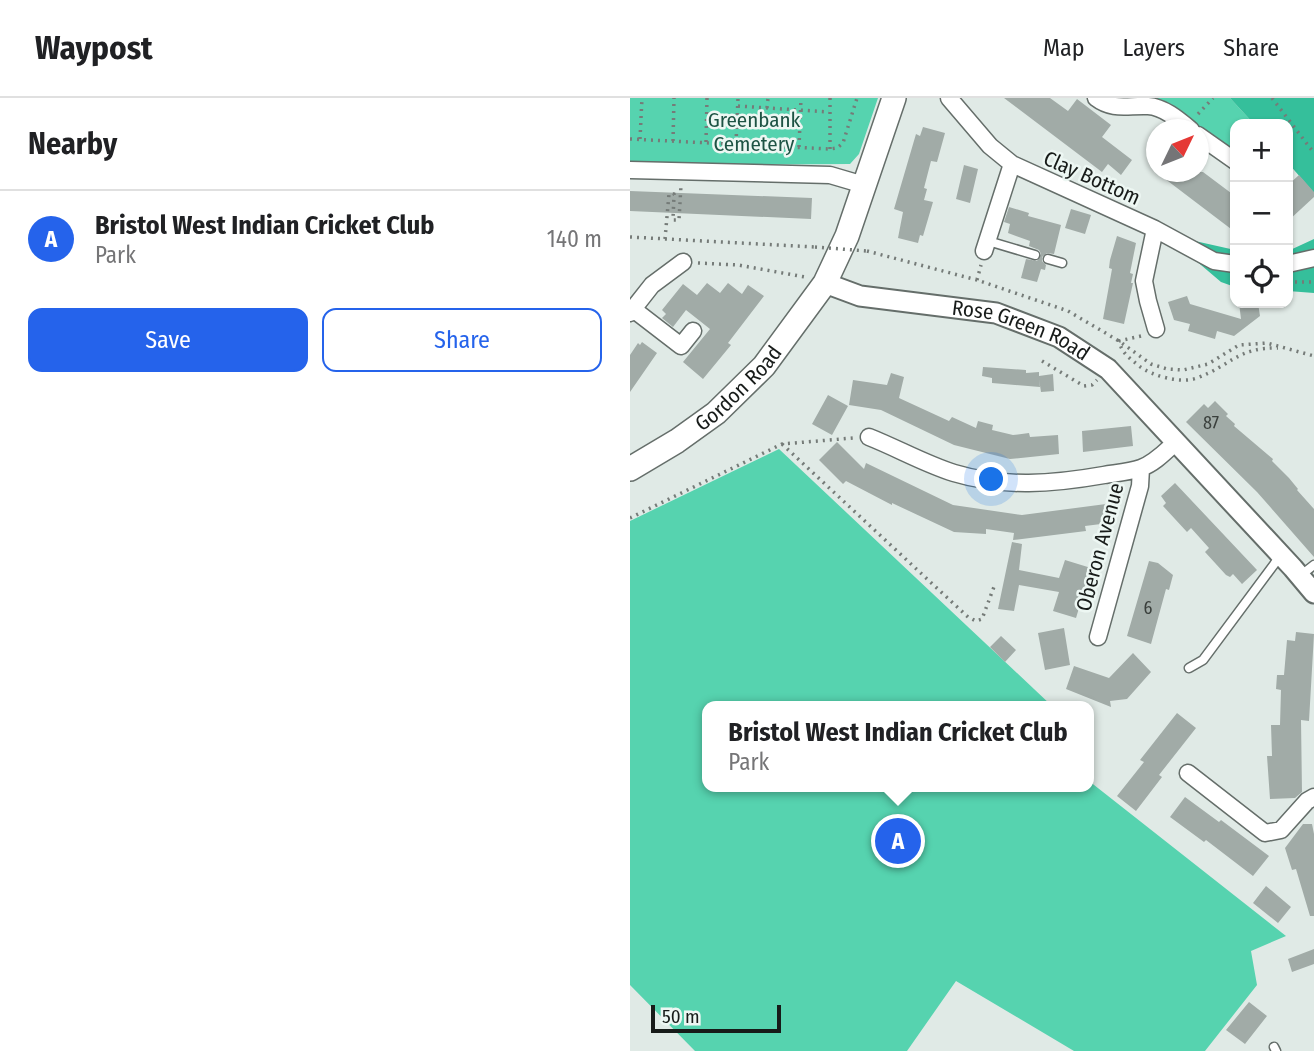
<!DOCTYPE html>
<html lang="en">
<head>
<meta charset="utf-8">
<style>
	body { margin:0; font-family:"Fira Sans Condensed",sans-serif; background:#f2f2f2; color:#202124 }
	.controls { position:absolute; right:21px; top:21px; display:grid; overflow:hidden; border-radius:14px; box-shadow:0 2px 5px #0004 }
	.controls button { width:63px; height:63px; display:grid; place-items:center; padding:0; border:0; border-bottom:2px solid #e0e0e0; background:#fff; color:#202124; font:35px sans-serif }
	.compass { position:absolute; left:516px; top:21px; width:63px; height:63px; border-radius:50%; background:#fff; box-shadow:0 2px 5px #0004; rotate:47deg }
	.scale { position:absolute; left:21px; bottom:18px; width:130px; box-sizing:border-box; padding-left:7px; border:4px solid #171b19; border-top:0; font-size:19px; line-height:24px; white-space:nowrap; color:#171b19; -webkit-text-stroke:5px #edf7f3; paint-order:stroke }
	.you { position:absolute; left:362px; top:382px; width:24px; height:24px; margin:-18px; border:5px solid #fff; border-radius:50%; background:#1a73e8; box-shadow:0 0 0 10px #1a73e833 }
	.badge { display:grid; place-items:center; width:46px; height:46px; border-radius:50%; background:#2563eb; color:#fff; font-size:23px; font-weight:700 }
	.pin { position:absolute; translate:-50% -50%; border:4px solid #fff; box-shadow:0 2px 7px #0006 }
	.popup { position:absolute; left:72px; top:603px; width:392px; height:91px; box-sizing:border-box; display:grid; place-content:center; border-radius:14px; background:#fff; filter:drop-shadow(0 2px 5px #0005); font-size:23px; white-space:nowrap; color:#757577 }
	.popup b { font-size:26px; color:#202124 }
	.popup::after { content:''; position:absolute; left:50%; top:100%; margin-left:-14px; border:14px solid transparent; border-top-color:#fff }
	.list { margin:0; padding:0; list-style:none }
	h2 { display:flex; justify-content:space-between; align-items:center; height:91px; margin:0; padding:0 28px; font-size:30px }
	h2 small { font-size:23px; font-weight:400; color:#757577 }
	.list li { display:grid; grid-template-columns:46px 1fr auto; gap:21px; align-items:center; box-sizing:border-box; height:98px; padding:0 28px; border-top:2px solid #e0e0e0 }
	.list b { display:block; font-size:26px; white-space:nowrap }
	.list p { margin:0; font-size:23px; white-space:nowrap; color:#757577 }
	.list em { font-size:23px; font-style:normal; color:#757577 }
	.actions { display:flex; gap:14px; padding:21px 28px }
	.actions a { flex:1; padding:16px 0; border:2px solid #2563eb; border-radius:14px; text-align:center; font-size:24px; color:#2563eb }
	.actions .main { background:#2563eb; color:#fff }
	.icon { flex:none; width:38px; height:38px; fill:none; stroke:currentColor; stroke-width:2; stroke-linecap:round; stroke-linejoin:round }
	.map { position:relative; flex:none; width:684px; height:953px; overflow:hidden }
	header { display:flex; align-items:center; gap:42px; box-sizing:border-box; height:98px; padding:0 35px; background:#fff; border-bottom:2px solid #e0e0e0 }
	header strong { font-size:33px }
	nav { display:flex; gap:38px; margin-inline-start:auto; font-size:24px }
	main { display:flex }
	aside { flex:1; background:#fff }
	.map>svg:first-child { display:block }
</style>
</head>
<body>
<header>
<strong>Waypost</strong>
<nav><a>Map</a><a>Layers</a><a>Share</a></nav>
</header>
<main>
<aside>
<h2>Nearby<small></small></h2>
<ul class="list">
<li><span class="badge">A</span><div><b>Bristol West Indian Cricket Club</b><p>Park</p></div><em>140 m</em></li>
</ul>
<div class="actions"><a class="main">Save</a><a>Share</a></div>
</aside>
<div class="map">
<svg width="684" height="953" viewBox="0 0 684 953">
	<rect width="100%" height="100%" fill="#e0eae6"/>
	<path fill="#56d3af" d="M0,0h248l-19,56 -9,10 -170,1 -50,-4z
		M497,0h103l24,26h-19v29l-21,-11 -36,-32 -23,-9z
		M149,351l273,257h-345v81h382v-6l197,155 -35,15 6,34 -52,66h-131l-118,-70 -49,70h-212l-65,-66v-464z"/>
	<path fill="#35bf9b" d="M600,0h84v95l-26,-30v-39h-34z
		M556,141l49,11v37l-14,-5 -40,-34z
		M684,141v54l-26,-2v-40z"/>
	<path fill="#a1aba7" d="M374,0h46l18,13 9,-12 34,26 -9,12 30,23 -11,15 -13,-11 -6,8z
		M293,29l22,6 -8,29 -6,-1 -7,27 3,1 -3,11 9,2 -10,34 -3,-1 -2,8 -20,-5 5,-26 -9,-3 22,-75 4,2z
		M334,67l14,4 -8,34 -14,-4z
		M526,74h47l32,24v36z
		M669,77l15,17v5l-26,24v-36z
		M0,93l182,7 -1,21 -181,-8z
		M379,109l20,6 -1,3 33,9 -7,29 -7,-1 -5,4v4l4,4 -1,5 -4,-1 -4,13 -16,-4 5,-19 11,2 4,-7 -2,-4 -10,-4 1,-5 -22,-8 2,-9 -6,-2z
		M441,111l20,6 -6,19 -20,-6z
		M487,138l19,7 -6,30 3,1 -2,9h2l-9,41 -21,-5 9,-50 -3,-1 1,-8z
		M77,185l13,10 8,-10 14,11 6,-9 16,11 -36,47 3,2 -28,34 -20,-17 27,-33 -24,-19 -13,17 -11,-9 4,-4 -4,-4 21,-26 14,11z
		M557,198l3,8 51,15 -2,-16h19l2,13 -26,20 -17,-5 -2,8 -27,-8 2,-7 -16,-4 -6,-18z
		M12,244l15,11 -27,39v-37l8,-12 2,2z
		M353,269l43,3v3l13,-1v4l14,-2 1,17 -13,1 -2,-13 1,8 -48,-4v-5l-10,-2z
		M261,275l13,4 -5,21 50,23 3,-4 24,11 2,-7 15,4 -1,5 21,5 16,-2 1,4 28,-2 1,19 -49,5 -56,-14 -73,-35 -32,-5 4,-25 34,5z
		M198,297l20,11 -16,29 -20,-11z
		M585,303l13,13 -2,2 9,8 -1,2 39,33 -1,2 17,17 9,11 -1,1 17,19v48l-57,-65 -71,-70 18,-18 4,4z
		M501,328l2,20 -50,6 -1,-21z
		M207,344l27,27 2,-6 87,42 69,10 84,-11 3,19 -24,3 1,5 -73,9 1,-7 -28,-4v5l-32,-2 -62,-29v2l-46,-24 -3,3 -24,-24z
		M545,385l82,87 -15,14 -9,-10 -3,3 -4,-2 -21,-23 4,-4 -18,-20 -4,4 -24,-26 3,-3 -5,-7z
		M382,444l10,2 -3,26 40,8 6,-18 26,8 -15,50 -23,-7 6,-19 -40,-7 -5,26 -16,-2z
		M519,463l9,2 15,12 -4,15 -3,-1 -15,55 -24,-8z
		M434,530l6,37 -25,5 -7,-37z
		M666,534l18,2 -5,87 -8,-1 1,72 -7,6 -25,1 -3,-43h5l-1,-31h9l1,-35 -5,-1 1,-14h7l3,-35 8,1z
		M371,538l15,14 -11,12 -15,-15z
		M503,555l18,19 -24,27 -17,2 1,6 -45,-18 8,-23 35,12z
		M547,615l19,15 -37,47 3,2 -26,34 -19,-15 27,-34 -4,-2z
		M555,699l34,25 2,-2 48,36 -16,20 -47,-36 -2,2 -34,-25z
		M673,726h9l2,10v82h-4l-14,-47 -4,1 -7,-22z
		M636,788l25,21 -13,16 -25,-20z
		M684,851v15l-22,8 -4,-13z
		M619,904l18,14 -22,28 -19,-14z"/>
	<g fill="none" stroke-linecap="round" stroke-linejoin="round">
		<defs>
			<path id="service" d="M358,143l47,14
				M418,161l14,4
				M670,478l14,-11
				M559,570l14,-8 78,-105
				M644,949l2,4"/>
			<path id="minor" d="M319,0l41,48 22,18 143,65 59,32 21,3
				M466,0c17,13 32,7 52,8 16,1 31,14 43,24
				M568,37l37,26
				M0,72l200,5 34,10
				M525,131l-11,52 4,20 8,28
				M354,153l28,-87
				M658,166l26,-6
				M3,211l48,37 12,-15
				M0,215l22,-28 31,-23
				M239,339c28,11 56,27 85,36 50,15 99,11 150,2 12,-2 26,-3 37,-7 14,-5 25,-17 35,-26
				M468,539l42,-151 1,-18
				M558,675l77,60 16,-3 26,-29 7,-4"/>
			<g id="tertiary">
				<path id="s1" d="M195,185l35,13 136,17 63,24 49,32 185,199 21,25"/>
			</g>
			<g id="secondary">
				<path id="s2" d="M0,371l47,-28 39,-28 48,-47 61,-83 22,-47 47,-138"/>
			</g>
		</defs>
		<use href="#service" stroke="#656e6a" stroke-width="11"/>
		<use href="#minor" stroke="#656e6a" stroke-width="19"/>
		<use href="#tertiary" stroke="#656e6a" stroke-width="23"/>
		<use href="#secondary" stroke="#656e6a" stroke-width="26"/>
		<path stroke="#757b78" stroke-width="3.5" stroke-dasharray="2 5" stroke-linecap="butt" d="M642,0l42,55
			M108,8l91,6
			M137,10l1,-10
			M568,16l15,-16
			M0,41l200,10 7,-1 6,-5 14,-45
			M10,41l2,-41
			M43,43l1,-43
			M76,44l1,-44
			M106,45l2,-45
			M169,49l2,-49
			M200,51v-51
			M0,139l185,10
			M35,141l4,-45h5l-1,26h6l2,-35
			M237,153l110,29 91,31 51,30 32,23 16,5 16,1 25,-6 31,-19 28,-2 47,13
			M68,165l40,2 67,12
			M347,182l4,-15
			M658,184h26
			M511,238l-22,5c3,13 11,17 20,25 13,10 42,18 58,12 33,-12 41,-31 81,-30
			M412,263l42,25 8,-1 5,-5
			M152,346l186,173 8,4 6,-2 13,-35
			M0,420l152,-74 71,-6"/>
		<use href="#service" stroke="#fff" stroke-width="8"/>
		<use href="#minor" stroke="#fff" stroke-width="16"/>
		<use href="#tertiary" stroke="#fff" stroke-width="19"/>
		<use href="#secondary" stroke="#fff" stroke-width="23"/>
		<path stroke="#757b78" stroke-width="3.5" stroke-dasharray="2 5" stroke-linecap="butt" d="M185,149l52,4"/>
	</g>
	<g text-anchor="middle" stroke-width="5" stroke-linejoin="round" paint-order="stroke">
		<g font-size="18" fill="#3a3f3c">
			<text x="581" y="331">87</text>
			<text x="518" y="516">6</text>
		</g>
		<g font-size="21" fill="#1d5344" stroke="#edf7f3">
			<text x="124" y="29">Greenbank<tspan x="124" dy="24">Cemetery</tspan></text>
		</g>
		<g font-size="21" fill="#171b19" stroke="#edf7f3">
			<text transform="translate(462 80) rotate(24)" y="7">Clay Bottom</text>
			<text dy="7" stroke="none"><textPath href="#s1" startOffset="203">Rose Green Road</textPath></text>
			<text dy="7" stroke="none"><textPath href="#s2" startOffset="136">Gordon Road</textPath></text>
			<text transform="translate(470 449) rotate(-75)" y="7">Oberon Avenue</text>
		</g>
	</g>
</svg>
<div class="controls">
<button>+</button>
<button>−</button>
<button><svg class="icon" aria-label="locate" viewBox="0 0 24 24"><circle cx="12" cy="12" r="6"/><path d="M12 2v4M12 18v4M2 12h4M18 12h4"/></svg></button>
</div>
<svg class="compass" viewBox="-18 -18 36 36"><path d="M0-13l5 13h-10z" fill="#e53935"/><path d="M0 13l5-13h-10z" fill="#757577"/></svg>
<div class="scale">50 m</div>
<div class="you"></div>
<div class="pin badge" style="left:268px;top:743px">A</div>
<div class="popup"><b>Bristol West Indian Cricket Club</b>Park</div>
</div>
</main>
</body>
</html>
